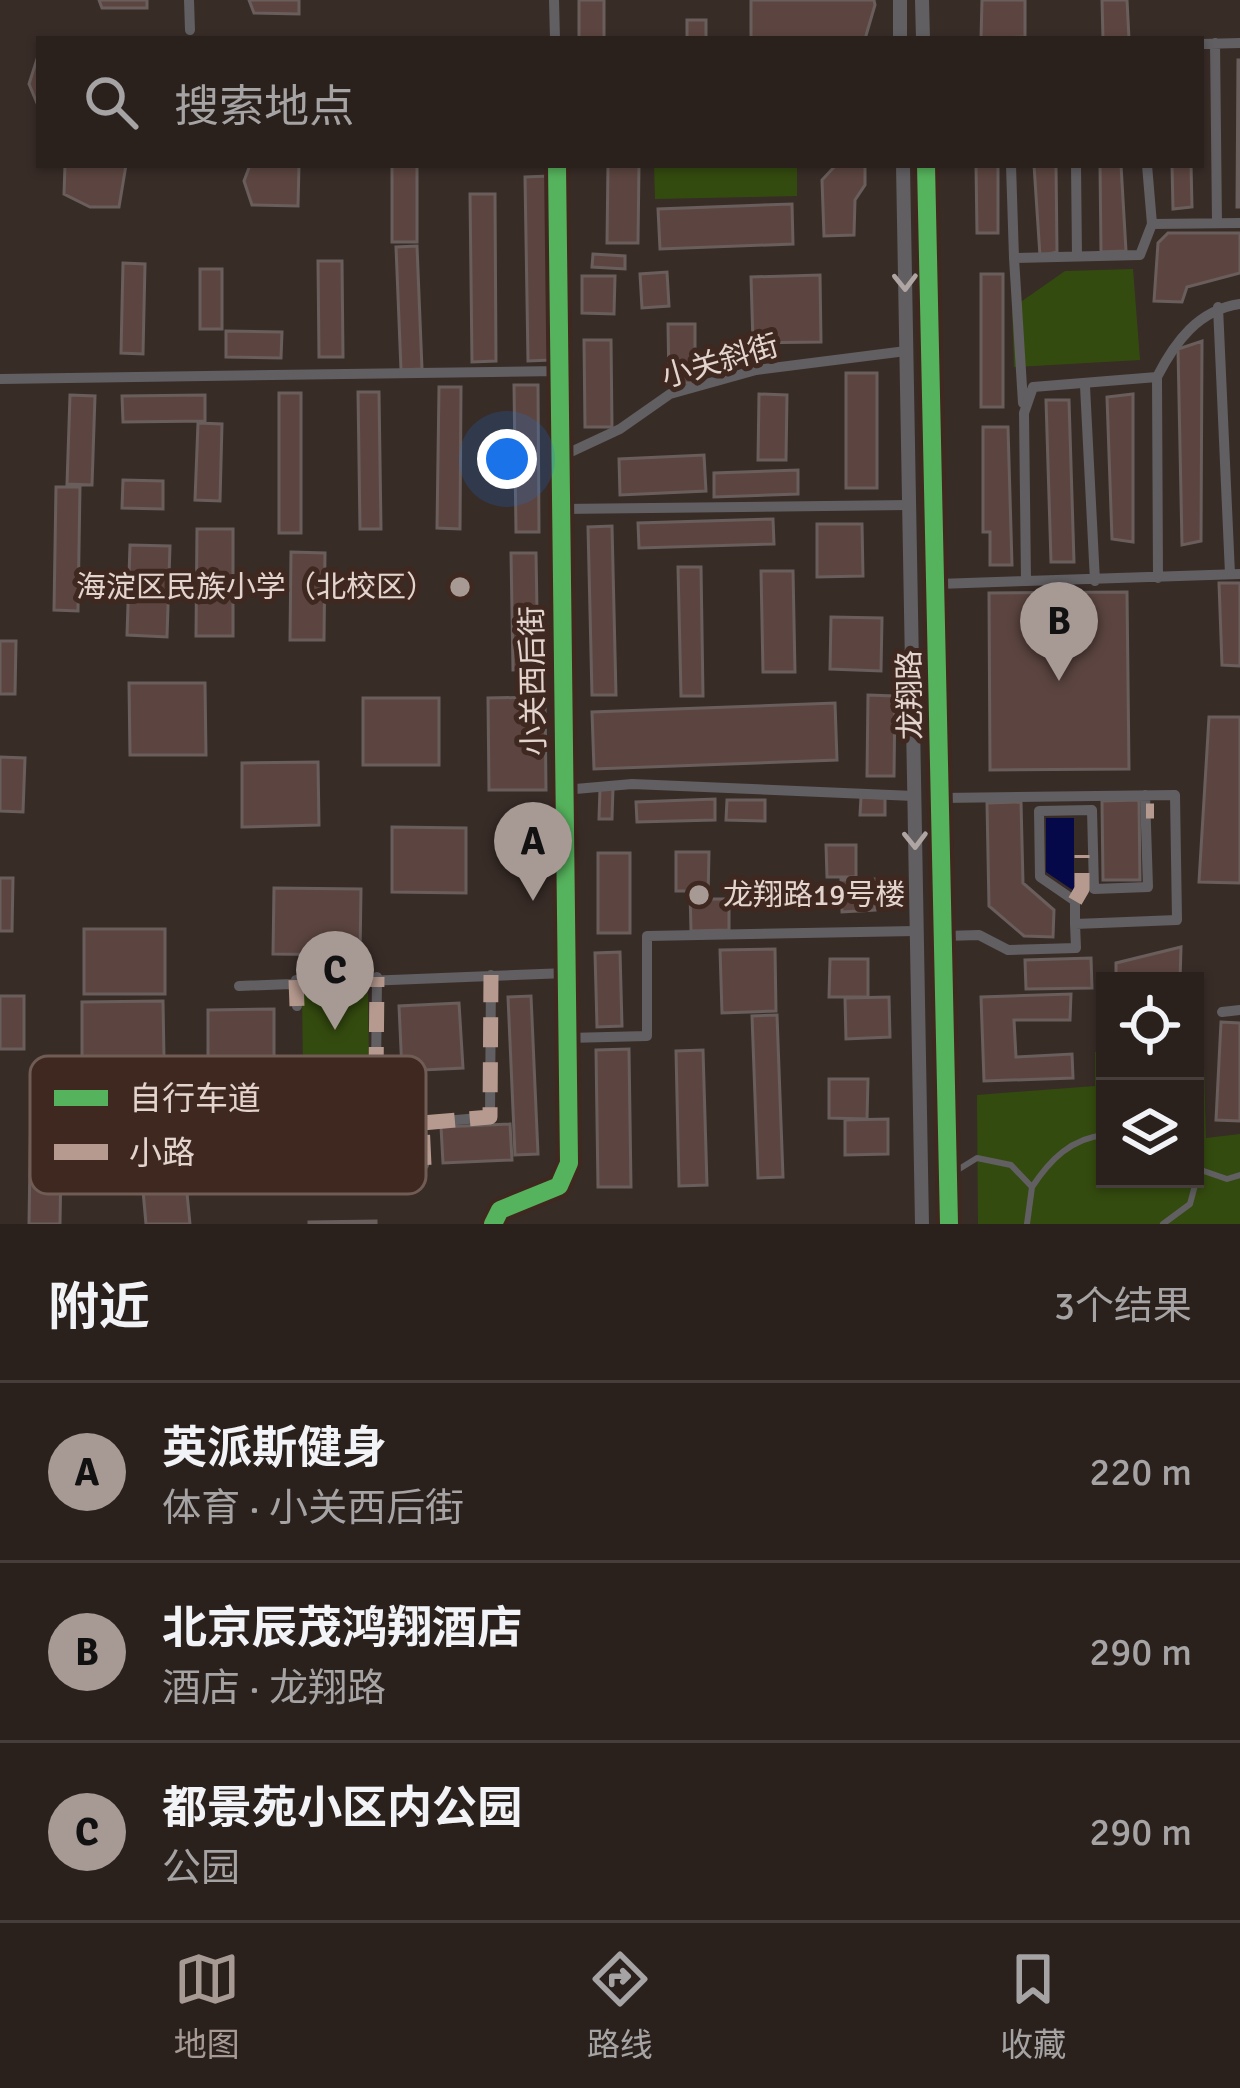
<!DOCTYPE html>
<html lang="zh">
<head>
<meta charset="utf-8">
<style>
	body { margin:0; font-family:Signika,"Noto Sans SC",sans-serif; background:#322926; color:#f1f3f6 }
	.controls { position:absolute; right:36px; bottom:36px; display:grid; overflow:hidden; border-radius:0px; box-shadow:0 3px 9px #0004 }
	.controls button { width:108px; height:108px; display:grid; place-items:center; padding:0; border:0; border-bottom:3px solid #463e3b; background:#2a211d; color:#f1f3f6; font:60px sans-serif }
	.you { position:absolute; left:507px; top:459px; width:42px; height:42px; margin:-30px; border:9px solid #fff; border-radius:50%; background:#1a73e8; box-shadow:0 0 0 18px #1a73e833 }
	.badge { display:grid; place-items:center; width:78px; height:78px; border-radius:50%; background:#a79994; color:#111; font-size:39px; font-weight:700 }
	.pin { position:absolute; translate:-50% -99px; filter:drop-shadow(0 3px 6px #0008) }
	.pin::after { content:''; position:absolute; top:63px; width:42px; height:36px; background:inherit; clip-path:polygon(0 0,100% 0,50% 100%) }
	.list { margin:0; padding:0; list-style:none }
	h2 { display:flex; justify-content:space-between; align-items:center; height:156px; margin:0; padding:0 48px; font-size:51px }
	h2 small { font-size:39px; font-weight:400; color:#a5a3a4 }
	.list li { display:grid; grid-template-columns:78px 1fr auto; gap:36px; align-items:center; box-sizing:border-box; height:180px; padding:0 48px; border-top:3px solid #463e3b }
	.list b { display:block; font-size:45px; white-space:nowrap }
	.list p { margin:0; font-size:39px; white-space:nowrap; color:#a5a3a4 }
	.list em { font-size:39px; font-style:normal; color:#a5a3a4 }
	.icon { flex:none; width:66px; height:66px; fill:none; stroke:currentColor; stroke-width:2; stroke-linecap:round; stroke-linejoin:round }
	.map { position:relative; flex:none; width:1240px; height:1224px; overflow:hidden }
	.search { position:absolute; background:#2a211d; box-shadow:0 3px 9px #0004; left:36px; right:36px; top:36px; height:132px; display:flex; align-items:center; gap:30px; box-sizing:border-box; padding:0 42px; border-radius:0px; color:#a5a3a4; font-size:45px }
	.sheet { height:696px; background:#2a211d }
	nav { display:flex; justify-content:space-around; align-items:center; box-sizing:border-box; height:168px; border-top:3px solid #463e3b; background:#2a211d; font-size:33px; color:#a5a3a4 }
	nav a { display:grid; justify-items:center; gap:6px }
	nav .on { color:#a79994 }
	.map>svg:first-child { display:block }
</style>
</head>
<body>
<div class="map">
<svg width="1240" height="1224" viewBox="0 0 1240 1224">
	<rect width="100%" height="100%" fill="#382c27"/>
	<path fill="#344b0f" d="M654,165h143v31l-142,3z
		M1133,269l7,91 -126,7 -2,-59 53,-37z
		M302,992l66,1 1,74 -66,4z
		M1203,1028l3,110 34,-4v90h-262l-1,-129 118,-9v-34l10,-2v129h90v-149z"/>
	<path fill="#050949" d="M1046,818h28v73l-28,-19z"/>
	<path fill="#5c4540" stroke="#695e5b" stroke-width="3" d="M99,0h48v8h-45z
		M249,0h50v14l-45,-1z
		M579,0h25v39h-25z
		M751,0h123l1,5 -10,34h-114z
		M982,0h43v37l-44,2z
		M1102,0h25l2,39h-26z
		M687,20h19v19h-19z
		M37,59h2v49l-10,-24z
		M1238,60h2v147h-3z
		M65,165h61l-7,42h-29l-26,-13z
		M250,165h49l-1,41 -46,-1 -8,-24z
		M392,165h25v77h-25z
		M608,165h31l-1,78h-31z
		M836,165h29v20l-10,15 -1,35 -30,1 -2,-56z
		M976,165h22v68h-21z
		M1034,165h22l1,87 -17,4z
		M1100,165h21l5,86 -25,1z
		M1172,165h19l1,42 -19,2z
		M548,176l3,184 -23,1 -3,-184z
		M470,194h25l1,167 -24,1z
		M792,204l1,40 -133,5 -2,-40z
		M1168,233h72v40l-53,14 -5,15 -28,-1 4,-58z
		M417,246l5,123 -21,1 -5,-123z
		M593,254l32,2v13l-33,-2z
		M318,261h24l1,96h-24z
		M123,263l22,1 -2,90 -22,-1z
		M200,269h22v60h-22z
		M667,272l2,34 -27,2 -2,-34z
		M981,274h22v133h-22z
		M820,275l1,67 -68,1 -2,-66z
		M582,276h33l-1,38 -32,-1z
		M668,324h27v59h-26z
		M226,331l56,1 -1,26 -55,-1z
		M584,340h27l1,87h-27z
		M1202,341l-1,200 -19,4 -4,-196z
		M846,373h31v115h-31z
		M514,385h24l1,147h-23z
		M439,387h22l-1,142 -23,-1z
		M358,392h21l2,137h-21z
		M279,393h22v140h-22z
		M759,394l28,1 -1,65h-28z
		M1133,394v148l-21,-3 -5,-142z
		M70,395l25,1 -3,89 -25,-1z
		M205,395v26l-82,1 -1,-26z
		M1046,400h23l5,162h-23z
		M198,423l24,1 -2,77 -25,-1z
		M983,427h25l4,138h-22v-33h-7z
		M704,455l2,36 -86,4 -1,-36z
		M798,470v24l-84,3v-24z
		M123,480l40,1v28l-41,-1z
		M56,487h24l-2,124 -24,-1z
		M773,519l1,25 -135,4 -1,-25z
		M817,524h45l1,52 -46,1z
		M612,526l4,169h-24l-4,-168z
		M197,529h36v107h-37z
		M130,545l40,1 -3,91 -40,-2z
		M291,552l34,1 -1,87h-34z
		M511,553h25l2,116 -25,1z
		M678,567h23l2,129h-22z
		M761,571h32l2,101h-32z
		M1219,583h21v83l-18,-1z
		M1127,592l2,177 -139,1 -1,-177z
		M831,617l51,1 -1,53 -51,-2z
		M0,641h16l-1,53h-15z
		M129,683h76l1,72h-76z
		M868,695l27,1 -1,80h-27z
		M545,697l1,93h-57l-1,-92z
		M363,698h76v67h-76z
		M835,703l2,57 -243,9 -2,-57z
		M1209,717h31v166l-41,-1z
		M0,757l25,1 -2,54 -23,-1z
		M318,762l1,63 -77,2v-64z
		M600,788h13l-1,31h-13z
		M861,797l24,1v17h-25z
		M715,799v21l-78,2 -1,-20z
		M727,800h38v21l-39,-1z
		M1139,800l1,80h-37l-1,-79z
		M1021,802l2,81 31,27 -1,27 -29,-1 -35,-30 -2,-103z
		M392,827l74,1v65l-74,-1z
		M826,845h30v32h-29z
		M676,852h33l-1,47h21v31l-38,1 -1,-40h-14z
		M598,853h32v80h-32z
		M0,878h13l-1,53h-12z
		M874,879l1,31 -33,2 -1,-32z
		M274,888l87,1 -1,66 -87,-1z
		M84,929h81v65h-81z
		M1181,947l-1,34h-64v-18z
		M775,949l1,62 -54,2 -2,-63z
		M620,952l2,74 -25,1 -2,-74z
		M1091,958l1,30 -66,1 -1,-29z
		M830,959h38v38h-39z
		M1071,994l-1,26h-56l2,37 56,-3 1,24 -89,3 -3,-84z
		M0,996h24v53h-24z
		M531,996l7,158 -23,1 -7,-158z
		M889,997l1,40 -44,2 -1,-41z
		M163,1001l1,58h-82v-57z
		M459,1003l4,65 -61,3 -3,-65z
		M274,1009v72l-66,1v-72z
		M777,1015l6,162 -25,1 -6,-162z
		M1221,1022l19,1v98l-24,-1z
		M629,1049l2,138h-33l-2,-137z
		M703,1050l4,135 -28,1 -3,-135z
		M829,1079h39l-1,40 -38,-1z
		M31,1097h31l-2,127h-31z
		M888,1119v35l-43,1v-35z
		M510,1124l2,36 -69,3 -2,-36z
		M181,1131l9,93h-44l-8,-89z
		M376,1221v3h-67v-2z"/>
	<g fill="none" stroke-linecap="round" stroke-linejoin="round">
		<path stroke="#615f62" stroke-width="6" d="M1195,1168l32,11 13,-4
			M951,1174l26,-16 34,7 21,22c18,-27 39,-49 73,-52
			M1027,1224l5,-37
			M1163,1224l27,-20 9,-34"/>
		<path stroke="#615f62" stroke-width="10" d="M189,0l1,30
			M554,0l1,39
			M1215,43l2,180
			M1201,44l39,-1
			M1011,165l3,93
			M1076,165l1,91
			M1147,165l5,59
			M1240,304c-42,6 -65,38 -83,73l-124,10 -9,26 2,168 214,-7
			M1218,307l12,267
			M1157,377l1,201
			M0,379l559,-8
			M1085,386l10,195
			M1023,403l-9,-145 126,-3 12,-31 88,-1
			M560,457l60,-28 50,-35 86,-24 150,-19
			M561,509l348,-4
			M938,584l88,-3
			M564,790l68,-6 282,12
			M941,798l234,-3 2,125 -102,4 1,24 -68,2 -29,-15 -35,1
			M1075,924v-23l-35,-24 -1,-66 53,-1 2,79 54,-2 -3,-92
			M296,980l1,26
			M239,986l328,-13
			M1222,1012l18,-2
			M568,1038l79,-2v-100l269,-5
			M376,1077l1,-100
			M318,1082l58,-5 23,22v23l23,1
			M424,1165l-2,-42 68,-6 1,-142
			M493,1224l7,-14 59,-24 10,-23 -12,-998"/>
		<path stroke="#615f62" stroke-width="14" d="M900,0v39
			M922,0l1,39
			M903,165l19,1059
			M926,165l23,1059"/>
		<path stroke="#b69a8f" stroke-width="15" stroke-dasharray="30 15" stroke-linecap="butt" d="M1146,811h8
			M1075,901l7,-12v-34
			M296,980l1,26
			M376,1077l1,-100
			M318,1082l58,-5 23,22v23l23,1
			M424,1165l-2,-42 68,-6 1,-142"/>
		<defs>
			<path id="cycleway" d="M926,165l23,1059
				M493,1224l7,-14 59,-24 10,-23 -12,-998"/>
		</defs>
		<use href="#cycleway" stroke="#3f2820" stroke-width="26"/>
		<use href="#cycleway" stroke="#56b35d" stroke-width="18"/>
	</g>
	<defs><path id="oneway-chevron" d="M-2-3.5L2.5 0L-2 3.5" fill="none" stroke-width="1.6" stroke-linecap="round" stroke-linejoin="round" transform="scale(3)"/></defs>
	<g stroke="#afa5a3">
		<use href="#oneway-chevron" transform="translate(905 282) rotate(89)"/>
		<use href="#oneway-chevron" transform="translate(915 840) rotate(89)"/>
	</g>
	<g fill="#a79994" stroke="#3f2820" stroke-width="4.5">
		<circle cx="460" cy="587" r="12"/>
		<circle cx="699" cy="895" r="12"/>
	</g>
	<g text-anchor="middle" stroke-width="10" stroke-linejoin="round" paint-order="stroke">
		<g font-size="30" fill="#e3d4ce" stroke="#3f2820">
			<text transform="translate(720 361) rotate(-16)" y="10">小关斜街</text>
			<text transform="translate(533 681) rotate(-91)" y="10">小关西后街</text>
			<text transform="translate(910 695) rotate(-91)" y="10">龙翔路</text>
		</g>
		<g font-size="30" fill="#e3d4ce" stroke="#3f2820" text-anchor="end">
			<text x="436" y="597">海淀区民族小学（北校区）</text>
			<text x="723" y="905" text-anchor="start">龙翔路19号楼</text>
		</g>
	</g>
	<rect x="30" y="1056" width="396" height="138" rx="18" fill="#3f2820" stroke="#705c54" stroke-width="3"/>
	<rect x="54" y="1090" width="54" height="16" fill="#56b35d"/>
	<rect x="54" y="1144" width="54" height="16" fill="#b69a8f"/>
	<g font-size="33" fill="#e3d4ce">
		<text x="129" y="1110">自行车道</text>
		<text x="129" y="1164">小路</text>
	</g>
</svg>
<div class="controls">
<button><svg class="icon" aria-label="locate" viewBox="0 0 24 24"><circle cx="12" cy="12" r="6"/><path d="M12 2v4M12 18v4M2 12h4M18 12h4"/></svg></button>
<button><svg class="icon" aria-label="layers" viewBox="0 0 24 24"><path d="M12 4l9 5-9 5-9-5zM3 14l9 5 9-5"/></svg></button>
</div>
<div class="you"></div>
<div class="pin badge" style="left:533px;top:901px">A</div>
<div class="pin badge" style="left:1059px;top:681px">B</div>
<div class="pin badge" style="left:335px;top:1030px">C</div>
<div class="search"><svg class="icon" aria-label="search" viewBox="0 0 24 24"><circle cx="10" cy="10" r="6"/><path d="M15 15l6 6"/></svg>搜索地点</div>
</div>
<section class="sheet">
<h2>附近<small>3个结果</small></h2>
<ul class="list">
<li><span class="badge">A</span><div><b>英派斯健身</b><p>体育 · 小关西后街</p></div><em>220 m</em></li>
<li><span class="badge">B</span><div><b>北京辰茂鸿翔酒店</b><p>酒店 · 龙翔路</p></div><em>290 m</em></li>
<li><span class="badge">C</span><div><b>都景苑小区内公园</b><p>公园</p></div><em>290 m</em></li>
</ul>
</section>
<nav>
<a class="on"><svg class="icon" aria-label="map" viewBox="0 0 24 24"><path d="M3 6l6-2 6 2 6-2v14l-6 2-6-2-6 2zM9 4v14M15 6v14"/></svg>地图</a>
<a><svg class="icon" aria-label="directions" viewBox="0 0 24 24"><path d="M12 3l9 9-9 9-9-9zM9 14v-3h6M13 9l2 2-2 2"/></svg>路线</a>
<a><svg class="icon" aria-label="saved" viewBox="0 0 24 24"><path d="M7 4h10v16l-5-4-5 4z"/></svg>收藏</a>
</nav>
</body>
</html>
